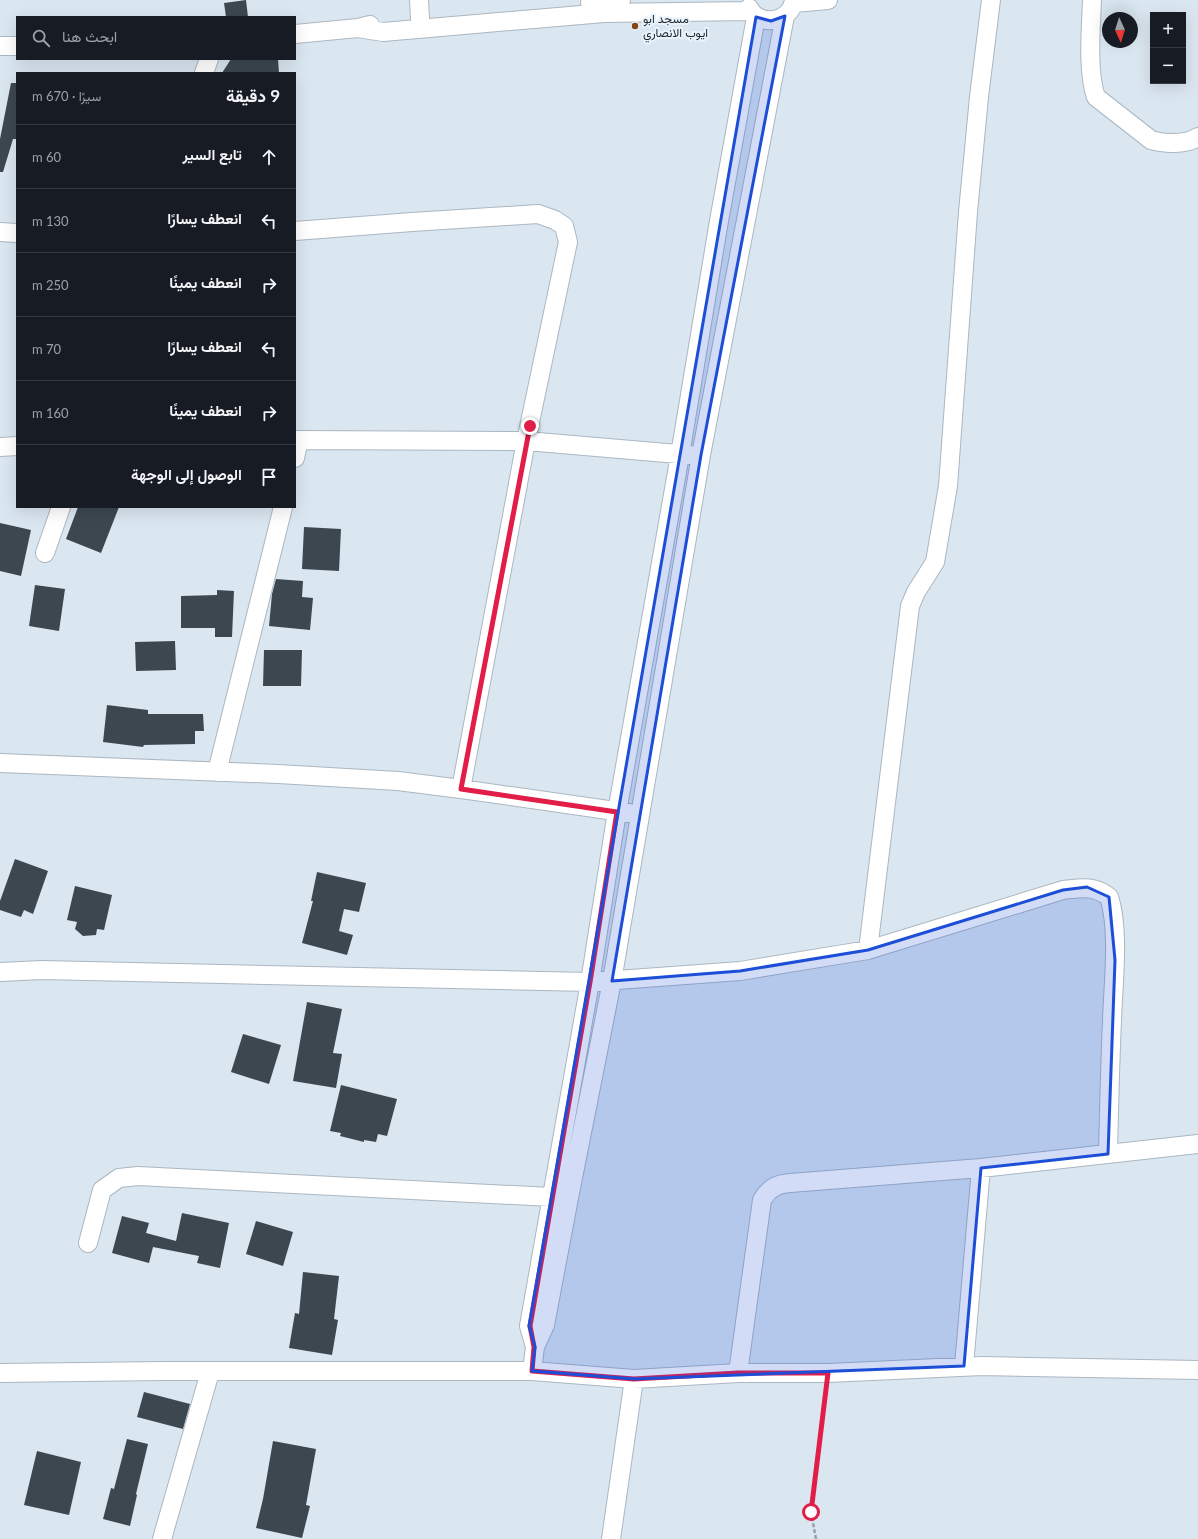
<!DOCTYPE html>
<html lang="ar">
<head>
<meta charset="utf-8">
<style>
	body { margin:0; font-family:Lato,Vazirmatn,sans-serif; background:#20242c; color:#f1f3f6; direction:rtl }
	.controls { position:absolute; right:12px; top:12px; display:grid; overflow:hidden; border-radius:0px; box-shadow:0 4px 16px #0002 }
	.controls button { width:36px; height:36px; display:grid; place-items:center; padding:0; border:0; border-bottom:1px solid #363941; background:#171b24; color:#f1f3f6; font:20px sans-serif }
	.compass { position:absolute; left:1102px; top:12px; width:36px; height:36px; border-radius:50%; background:#171b24; box-shadow:0 4px 16px #0002; rotate:176deg }
	.stop { position:absolute; width:12px; height:12px; margin:-9px; border:3px solid #e11d48; border-radius:50%; background:#fff }
	.stop.end { background:#e11d48; border-color:#fff; box-shadow:0 1px 4px #0008 }
	.list { margin:0; padding:0; list-style:none }
	h2 { display:flex; justify-content:space-between; align-items:center; height:52px; margin:0; padding:0 16px; font-size:17px }
	h2 small { font-size:13px; font-weight:400; color:#9ea1a6 }
	.list li { display:grid; grid-template-columns:26px 1fr auto; gap:12px; align-items:center; box-sizing:border-box; height:64px; padding:0 16px; border-top:1px solid #363941 }
	.list b { display:block; font-size:15px; white-space:nowrap }
	.list em { font-size:13px; font-style:normal; color:#9ea1a6 }
	.icon { flex:none; width:22px; height:22px; fill:none; stroke:currentColor; stroke-width:2; stroke-linecap:round; stroke-linejoin:round }
	.map { position:relative; flex:none; width:1198px; height:1539px; overflow:hidden; direction:ltr }
	.search { position:absolute; background:#171b24; box-shadow:0 4px 16px #0002; left:16px; top:16px; width:280px; height:44px; display:flex; align-items:center; gap:10px; box-sizing:border-box; padding:0 14px; border-radius:0px; color:#9ea1a6; font-size:15px }
	.panel { position:absolute; background:#171b24; box-shadow:0 4px 16px #0002; left:16px; top:72px; width:280px; height:436px; border-radius:0px; direction:rtl }
	.map>svg:first-child { display:block }
</style>
</head>
<body>
<div class="map">
<svg width="1198" height="1539" viewBox="0 0 1198 1539">
	<rect width="100%" height="100%" fill="#dae6f0"/>
	<path fill="#3d474f" d="M246,0l2,17h-22l-2,-14z
		M231,59h47l1,14h-57z
		M11,83h6v56h-4l-10,33h-3v-33z
		M78,507h41l-18,46 -35,-14z
		M0,523l31,7 -10,46 -21,-5z
		M304,527l37,2 -2,42 -37,-2z
		M276,579l27,2 -1,16 11,1 -3,32 -41,-4 3,-32z
		M35,585l30,4 -6,42 -30,-5z
		M217,590l17,1 -2,46h-17v-9h-34v-32l36,-1z
		M175,641l1,29 -40,1 -1,-29z
		M264,650h38l-1,36h-38z
		M107,705l41,5v4h55l1,17h-9v13l-51,1 -1,2 -40,-5z
		M15,859l33,12 -15,43 -9,-4 -3,7 -21,-7v-9z
		M317,872l49,11 -7,29 -15,-3 -5,22 14,4 -6,20 -45,-12 11,-42h-2z
		M75,886l37,9 -8,35 -7,-1 -1,6 -13,1 -8,-7 2,-7 -10,-2z
		M307,1002l35,7 -9,44 9,1 -6,34 -43,-7z
		M243,1034l38,11 -12,39 -38,-12z
		M341,1085l56,14 -10,37 -9,-2 -2,8 -12,-2v2l-24,-6 1,-3 -11,-2z
		M182,1213l47,10 -9,45 -23,-5 2,-7 -46,-9 -4,16 -37,-10 10,-37 27,7 -3,10 30,8z
		M256,1221l37,11 -10,34 -37,-12z
		M303,1272l36,4 -5,43 4,1 -6,35 -43,-7 6,-35 4,1z
		M144,1392l46,12 -7,25 -46,-12z
		M127,1439l21,5 -12,50 1,1 -7,31 -27,-7 8,-31 3,1z
		M273,1441l43,8 -10,56 4,1 -8,32 -46,-10 7,-29z
		M37,1451l44,11 -12,53 -45,-10z"/>
	<g fill="none" stroke-linecap="round" stroke-linejoin="round">
		<defs>
			<path id="minor" d="M419,0l1,19
				M1092,0c-1,27 -5,72 4,97l55,43c13,4 35,5 47,-3
				M590,3l31,-3
				M794,3l34,-3
				M749,8c11,20 42,14 45,-8
				M358,28l25,4 221,-19 147,-2
				M295,34l63,-6 12,-3
				M0,46h17
				M204,73l5,-14
				M295,231l117,-9 126,-8 17,6 9,6 4,16 -42,199 -65,348
				M0,232l17,1
				M295,440l231,1 164,14
				M0,447l17,-1
				M295,458l4,-18
				M45,553l16,-46
				M0,763l278,11 120,7 63,8 168,24
				M217,772l66,-265
				M868,950l42,-344 6,-14 19,-30 13,-76 20,-274 11,-115 12,-97
				M0,972l42,-2 548,12 150,-11 128,-21 195,-60c18,-2 31,-5 46,7 11,33 4,88 3,124 -2,44 -3,89 -4,133
				M88,1243l14,-53 17,-12 19,-2 413,21
				M535,1347l10,-22 24,-127 43,-217 89,-526 84,-439
				M964,1366l17,-198
				M532,1371l3,-24 -6,-21 61,-344 27,-170 63,-357 39,-234 37,-204
				M0,1373l165,-2h367l102,8
				M738,1373l24,-173c7,-12 15,-16 28,-17l191,-15 217,-24
				M162,1539l48,-167
				M611,1539l23,-160 104,-6h90l154,-7 216,4"/>
		</defs>
		<use href="#minor" stroke="#abb7c1" stroke-width="20"/>
		<path stroke="#97a0a8" stroke-width="2.5" stroke-dasharray="4 2" stroke-linecap="butt" d="M816,1539l-5,-27 15,-122"/>
		<use href="#minor" stroke="#fff" stroke-width="18"/>
	</g>
	<g fill="none" stroke-linecap="round" stroke-linejoin="round">
		<path stroke="#e11d48" stroke-width="5" d="M530,426l-69,363 156,23 -27,170 -60,344 4,21 -2,24 102,8 104,-6h90l-17,139"/>
	</g>
	<path fill="#1d4ed8" fill-opacity="0.2" stroke="#1d4ed8" stroke-width="3" stroke-linejoin="round" d="M785,16l-84,439 -89,526 128,-10 128,-21 195,-60 24,-3 22,10 6,63 -7,194 -127,14 -17,198 -330,13 -102,-8 3,-24 -6,-21 227,-1309 15,4z"/>
	<circle fill="#884514" stroke="#e7f3fd" stroke-width="1.5" cx="635" cy="26" r="4"/>
	<g text-anchor="middle" stroke-width="4" stroke-linejoin="round" paint-order="stroke">
		<g font-size="12" fill="#1e2326" stroke="#e7f3fd" text-anchor="start">
			<text x="643" y="23">مسجد ابو<tspan x="643" dy="14">ايوب الانصاري</tspan></text>
		</g>
	</g>
</svg>
<div class="controls">
<button>+</button>
<button>−</button>
</div>
<svg class="compass" viewBox="-18 -18 36 36"><path d="M0-13l5 13h-10z" fill="#e53935"/><path d="M0 13l5-13h-10z" fill="#9ea1a6"/></svg>
<div class="stop" style="left:811px;top:1512px"></div>
<div class="stop end" style="left:530px;top:426px"></div>
<div class="search"><svg class="icon" aria-label="search" viewBox="0 0 24 24"><circle cx="10" cy="10" r="6"/><path d="M15 15l6 6"/></svg>ابحث هنا</div>
<section class="panel">
<h2>9 دقيقة<small>سيرًا · 670 m</small></h2>
<ul class="list">
<li><svg class="icon" aria-label="ahead" viewBox="0 0 24 24"><path d="M12 20V5M6 11l6-6 6 6"/></svg><div><b>تابع السير</b></div><em>60 m</em></li>
<li><svg class="icon" aria-label="left" viewBox="0 0 24 24"><path d="M17 20v-9H6M10 6l-5 5 5 5"/></svg><div><b>انعطف يسارًا</b></div><em>130 m</em></li>
<li><svg class="icon" aria-label="right" viewBox="0 0 24 24"><path d="M7 20v-9h11M14 6l5 5-5 5"/></svg><div><b>انعطف يمينًا</b></div><em>250 m</em></li>
<li><svg class="icon" aria-label="left" viewBox="0 0 24 24"><path d="M17 20v-9H6M10 6l-5 5 5 5"/></svg><div><b>انعطف يسارًا</b></div><em>70 m</em></li>
<li><svg class="icon" aria-label="right" viewBox="0 0 24 24"><path d="M7 20v-9h11M14 6l5 5-5 5"/></svg><div><b>انعطف يمينًا</b></div><em>160 m</em></li>
<li><svg class="icon" aria-label="arrive" viewBox="0 0 24 24"><path d="M6 21V4h12l-3 4 3 4H6"/></svg><div><b>الوصول إلى الوجهة</b></div></li>
</ul>
</section>
</div>
</body>
</html>
